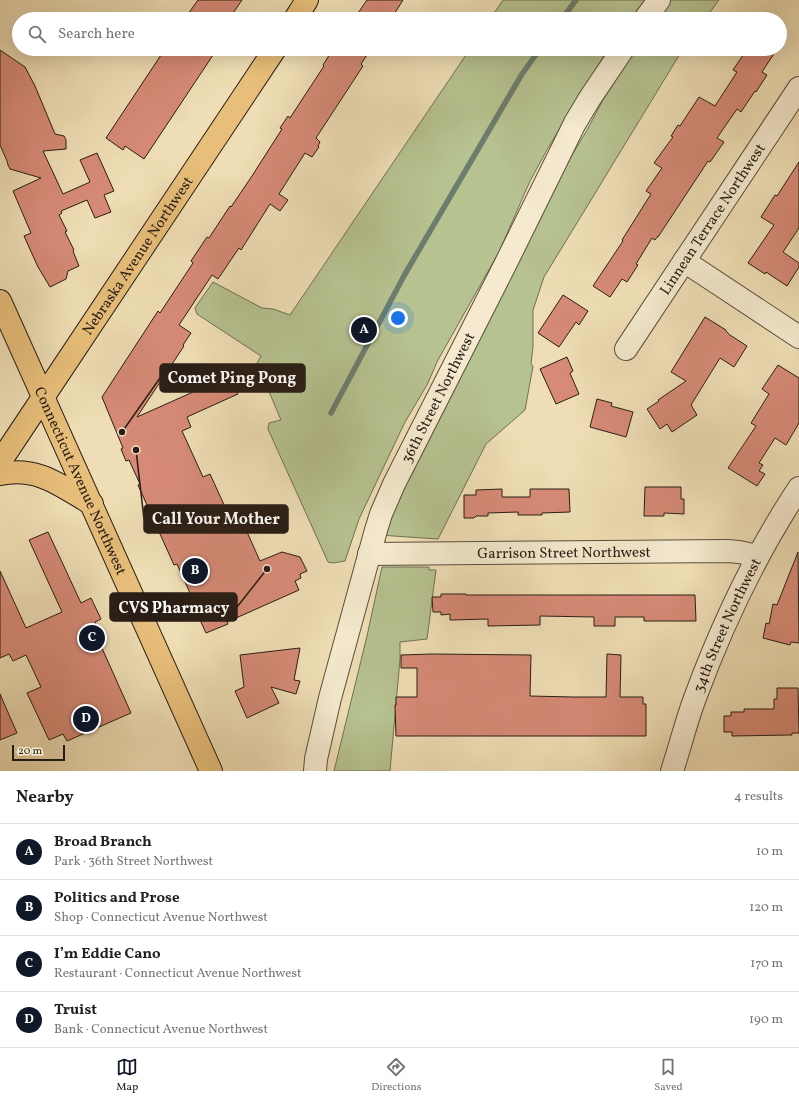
<!DOCTYPE html>
<html lang="en">
<head>
<meta charset="utf-8">
<style>
	body { margin:0; font-family:Vollkorn,serif; background:#f6f6f6; color:#202124 }
	.scale { position:absolute; left:12px; bottom:10px; width:53px; box-sizing:border-box; padding-left:4px; border:2px solid #281d15; border-top:0; font-size:11px; line-height:14px; white-space:nowrap; color:#281d15; -webkit-text-stroke:3px #f5eacf; paint-order:stroke }
	.you { position:absolute; left:398px; top:318px; width:14px; height:14px; margin:-10px; border:3px solid #fff; border-radius:50%; background:#1a73e8; box-shadow:0 0 0 6px #1a73e833 }
	.badge { display:grid; place-items:center; width:26px; height:26px; border-radius:50%; background:#111827; color:#fff; font-size:13px; font-weight:700 }
	.pin { position:absolute; translate:-50% -50%; border:2px solid #fff; box-shadow:0 1px 4px #0006 }
	.list { margin:0; padding:0; list-style:none }
	h2 { display:flex; justify-content:space-between; align-items:center; height:52px; margin:0; padding:0 16px; font-size:17px }
	h2 small { font-size:13px; font-weight:400; color:#757577 }
	.list li { display:grid; grid-template-columns:26px 1fr auto; gap:12px; align-items:center; box-sizing:border-box; height:56px; padding:0 16px; border-top:1px solid #e0e0e0 }
	.list b { display:block; font-size:15px; white-space:nowrap }
	.list p { margin:0; font-size:13px; white-space:nowrap; color:#757577 }
	.list em { font-size:13px; font-style:normal; color:#757577 }
	.icon { flex:none; width:22px; height:22px; fill:none; stroke:currentColor; stroke-width:2; stroke-linecap:round; stroke-linejoin:round }
	.map { position:relative; flex:none; width:799px; height:771px; overflow:hidden }
	.search { position:absolute; background:#fff; box-shadow:0 4px 16px #0002; left:12px; right:12px; top:12px; height:44px; display:flex; align-items:center; gap:10px; box-sizing:border-box; padding:0 14px; border-radius:22px; color:#757577; font-size:15px }
	.sheet { height:276px; background:#fff }
	nav { display:flex; justify-content:space-around; align-items:center; box-sizing:border-box; height:56px; border-top:1px solid #e0e0e0; background:#fff; font-size:11px; color:#757577 }
	nav a { display:grid; justify-items:center; gap:2px }
	nav .on { color:#111827 }
	.map>svg:first-child { display:block }
</style>
</head>
<body>
<div class="map">
<svg width="799" height="771" viewBox="0 0 799 771">
	<rect width="100%" height="100%" fill="#efdeb5"/>
	<filter id="stains"><feTurbulence type="fractalNoise" baseFrequency=".005" numOctaves="4"/><feColorMatrix values="0 0 0 0 .2 0 0 0 0 .09 0 0 0 0 .02 0 0 0 .5 -.17"/></filter>
	<radialGradient id="worn" r=".72"><stop offset=".6" stop-color="#630" stop-opacity="0"/><stop offset="1" stop-color="#630" stop-opacity=".3"/></radialGradient>
	<path fill="#b6c290" stroke="#6f7052" d="M503,0h142l-15,19h-140z
		M669,0h50l-14,19h-51z
		M470,49h138l-60,99 -18,33 -31,71 -61,108 -11,25 -22,37 -46,97 -14,42 -12,2 -5,-1 -60,-133 1,-6 12,-3 -24,-57 4,-7 -64,-42 -2,-6 18,-26 49,26 11,1 17,6z
		M636,49h47l-139,228 -11,33v36l-2,18 2,2 -8,44 -39,34 -48,95 -59,-4 161,-326 47,-79 16,-30z
		M382,567h47v3h7l-9,69 -27,3v17l-10,112h-56l33,-135z"/>
	<g fill="none" stroke-linecap="round" stroke-linejoin="round">
		<path stroke="#6d7d6d" stroke-width="5.5" d="M562,19l14,-19
			M331,413l74,-139 117,-200 18,-25"/>
	</g>
	<path fill="#d78b77" stroke="#281d15" d="M198,0h44l-13,19h-33l-8,-5z
		M367,0h36l-12,19h-37z
		M165,49h52l-73,110 -19,-13 -2,4 -17,-12z
		M333,49h38l-10,15 2,2 -47,72 4,4 -2,4 1,1 -7,10 -7,-4 -26,41 9,6 -8,11 -10,-7 -29,46 -2,-2 -21,31 -6,-4 -33,50 12,8 -8,12 1,1 -47,71 92,-41 9,18 -51,23 4,10 -9,4 21,46 7,-3 15,33 4,-2 7,14 4,3 5,11 2,-1 13,29 22,-9 18,5 7,14 -7,3 1,4 -6,3 4,9 -72,32 1,2 -22,9 -18,-39 2,-1 -13,-29 -3,1 -36,-80 2,-1 -11,-24 -3,1 -5,-12 2,-1 -21,-51 56,-86 2,2 33,-50 -2,-2 16,-24 2,1 21,-32 1,1 21,-31 30,-47 -2,-1 8,-12 2,2 34,-52 -1,-1z
		M747,49h30l-15,23 5,3 -11,17 -1,-1 -14,21 -4,-3 -20,29 7,4 -14,20 -2,-1 -50,76v-1l-3,4 -3,-2 -16,26 2,1 -11,17 -5,-3 -12,18 -17,-11 30,-45 -1,-1 29,-46 -5,-3 16,-23 -8,-5 19,-26 -2,-1 7,-11 2,1 19,-29 16,9 22,-34 -4,-2z
		M0,50l25,17 10,19 20,48 9,2 2,4v9l-23,2 20,43 27,-12 -10,-22 17,-7 17,38 -10,4 7,17 -16,6 -8,-18 -26,11 1,2 -3,2 8,16 -2,1 9,18 -1,1 6,15 -11,5 -2,8 -16,8 -12,-20 -14,-31 7,-3 -18,-42 28,-13 -31,-9 -2,-4 -1,-4 -7,-16z
		M799,162v66l-16,24 16,11v4l-12,19 -21,-14 -1,2 -17,-11 26,-38 -13,-8 14,-22 2,1z
		M563,295l25,16 -9,14 -3,-3 -17,25 -21,-14z
		M705,317l21,13v1l4,4 17,11 -13,21 -14,-9 -29,47 6,10 -25,17 -5,-8 -7,5 -13,-20 12,-8 -1,-1 28,-19 -15,-9z
		M567,357l6,14 -3,2 9,21 -23,10 -16,-35z
		M778,365l21,13v45l-13,22 -11,-7 -16,25 4,2 -4,6 6,3 -8,12 -29,-18 28,-42 -5,-3 18,-29 -7,-5z
		M597,399l15,4 -1,3 22,6 -7,25 -36,-10z
		M645,487h36v12h3v15l-20,-1v3h-20z
		M502,489v8h28v-8h39l1,23 -28,1v2h-24v-3l-30,1v3h-12l-2,2h-10v-23h12v-5z
		M48,532l33,71 10,-5 10,21 -6,3 10,22 -4,2 30,67 -64,28 -4,-7 -14,6 -22,-47 14,-6 -15,-32 -13,6 -4,-7 -9,4v-87l26,57 36,-16 -33,-72z
		M798,552l1,91 -8,-1 -1,3 -27,-7 3,-15 3,1 4,-20 4,1z
		M441,594h25v1h229l1,26h-52v-4h-29v9h-21v-9l-54,-1v9l-52,1v-7l-38,1v-6l-9,1v-3h-8l-1,-15h9z
		M300,648l-6,32 6,1 -4,13 -25,-7 8,16 -32,15 -12,-27 9,-4 -4,-32z
		M431,654l100,1 -1,41 43,1h33l1,-43 14,1 -1,42h23v7h3v32h-250l-1,-31h1v-8h21v-29h-16v-13z
		M777,688h21l1,45h-7v2l-60,1v-4h-8v-16h7v-4h13v-3h30v-10h3z
		M0,694l17,39 -17,7z"/>
	<g fill="none" stroke-linecap="round" stroke-linejoin="round">
		<defs>
			<g id="minor">
				<path d="M645,19l14,-19"/>
				<path d="M684,261l115,76"/>
				<path id="s1" d="M626,349l173,-261"/>
				<path id="s2" d="M369,554l358,-3 12,1 19,4"/>
				<path id="s3" d="M315,771l1,-12 14,-61 46,-168 5,-16 13,-30 112,-221 69,-140 15,-25 33,-49"/>
				<path id="s4" d="M672,771c8,-24 14,-49 23,-73 27,-73 61,-145 104,-210"/>
			</g>
			<g id="major">
				<path d="M295,19l12,-19"/>
				<path id="s5" d="M0,301l211,470"/>
				<path id="s6" d="M0,462l275,-413"/>
				<path d="M0,474c38,-8 61,12 92,30"/>
			</g>
		</defs>
		<use href="#minor" stroke="#5a4d3d" stroke-width="24"/>
		<use href="#major" stroke="#281d15" stroke-width="24"/>
		<use href="#minor" stroke="#f5eacf" stroke-width="22"/>
		<use href="#major" stroke="#e8bf7a" stroke-width="22"/>
	</g>
	<g text-anchor="middle" stroke-width="3" stroke-linejoin="round" paint-order="stroke">
		<g font-size="15" fill="#281d15" stroke="#f5eacf">
			<text dy="5" stroke="none"><textPath href="#s1" startOffset="156">Linnean Terrace Northwest</textPath></text>
			<text dy="5" stroke="none"><textPath href="#s6" startOffset="248">Nebraska Avenue Northwest</textPath></text>
			<text dy="5" stroke="none"><textPath href="#s3" startOffset="395">36th Street Northwest</textPath></text>
			<text dy="5" stroke="none"><textPath href="#s5" startOffset="197">Connecticut Avenue Northwest</textPath></text>
			<text dy="5" stroke="none"><textPath href="#s2" startOffset="195">Garrison Street Northwest</textPath></text>
			<text dy="5" stroke="none"><textPath href="#s4" startOffset="156">34th Street Northwest</textPath></text>
		</g>
	</g>
	<path fill="none" stroke="#281d15" stroke-width="1.5" d="M122 432L160 378M136 450L144 519M267 569L237 607"/>
	<g fill="#281d15" stroke="#f5eacf" stroke-width="1.5">
		<circle cx="122" cy="432" r="4"/>
		<circle cx="136" cy="450" r="4"/>
		<circle cx="267" cy="569" r="4"/>
	</g>
	<g fill="#281d15" stroke="#281d15" stroke-width="1.5">
		<rect x="160" y="364" width="145" height="28" rx="4"/>
		<rect x="144" y="505" width="144" height="28" rx="4"/>
		<rect x="110" y="593" width="127" height="28" rx="4"/>
	</g>
	<g font-size="16" text-anchor="middle" font-weight="bold" fill="#fff">
		<text x="232" y="383">Comet Ping Pong</text>
		<text x="216" y="524">Call Your Mother</text>
		<text x="174" y="613">CVS Pharmacy</text>
	</g>
	<rect width="100%" height="100%" filter="url(#stains)"/>
	<rect width="100%" height="100%" fill="url(#worn)"/>
</svg>
<div class="scale">20 m</div>
<div class="you"></div>
<div class="pin badge" style="left:364px;top:330px">A</div>
<div class="pin badge" style="left:195px;top:571px">B</div>
<div class="pin badge" style="left:92px;top:638px">C</div>
<div class="pin badge" style="left:86px;top:719px">D</div>
<div class="search"><svg class="icon" aria-label="search" viewBox="0 0 24 24"><circle cx="10" cy="10" r="6"/><path d="M15 15l6 6"/></svg>Search here</div>
</div>
<section class="sheet">
<h2>Nearby<small>4 results</small></h2>
<ul class="list">
<li><span class="badge">A</span><div><b>Broad Branch</b><p>Park · 36th Street Northwest</p></div><em>10 m</em></li>
<li><span class="badge">B</span><div><b>Politics and Prose</b><p>Shop · Connecticut Avenue Northwest</p></div><em>120 m</em></li>
<li><span class="badge">C</span><div><b>I’m Eddie Cano</b><p>Restaurant · Connecticut Avenue Northwest</p></div><em>170 m</em></li>
<li><span class="badge">D</span><div><b>Truist</b><p>Bank · Connecticut Avenue Northwest</p></div><em>190 m</em></li>
</ul>
</section>
<nav>
<a class="on"><svg class="icon" aria-label="map" viewBox="0 0 24 24"><path d="M3 6l6-2 6 2 6-2v14l-6 2-6-2-6 2zM9 4v14M15 6v14"/></svg>Map</a>
<a><svg class="icon" aria-label="directions" viewBox="0 0 24 24"><path d="M12 3l9 9-9 9-9-9zM9 14v-3h6M13 9l2 2-2 2"/></svg>Directions</a>
<a><svg class="icon" aria-label="saved" viewBox="0 0 24 24"><path d="M7 4h10v16l-5-4-5 4z"/></svg>Saved</a>
</nav>
</body>
</html>
